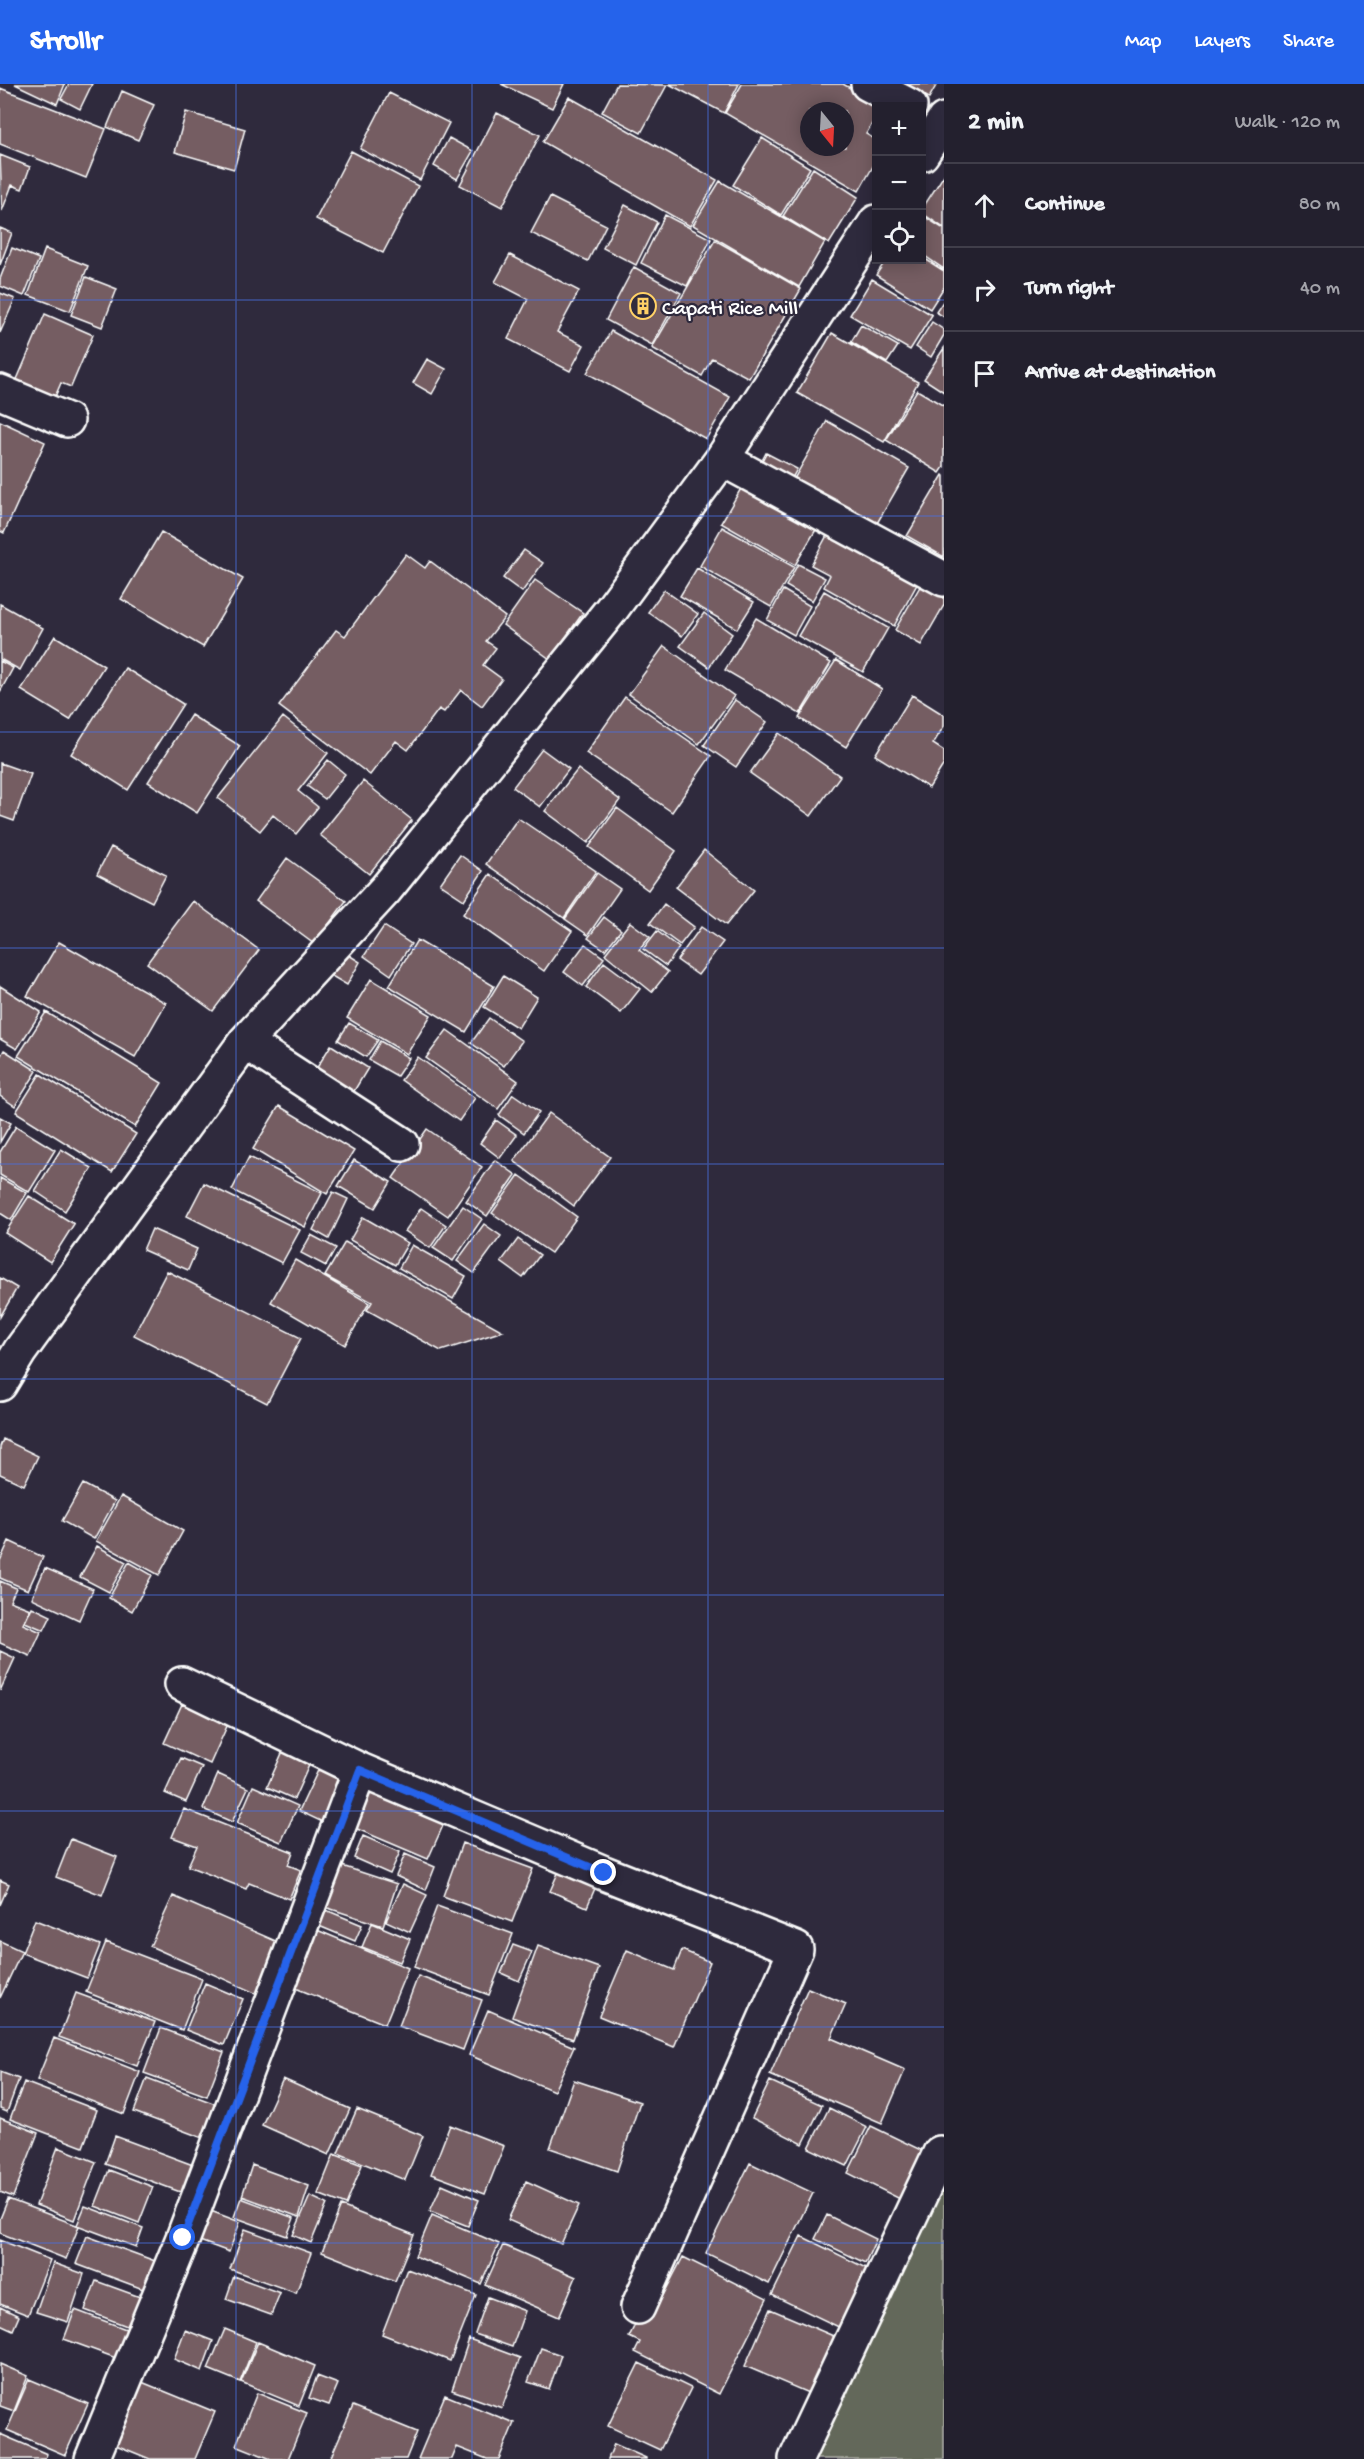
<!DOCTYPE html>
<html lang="en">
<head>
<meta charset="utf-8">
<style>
	body { margin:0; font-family:"Gochi Hand",sans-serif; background:#2f2d3a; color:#f1f3f6 }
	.controls { position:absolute; right:18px; top:18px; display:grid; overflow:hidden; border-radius:0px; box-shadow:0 3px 15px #0003 }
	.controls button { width:54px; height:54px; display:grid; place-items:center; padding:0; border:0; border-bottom:2px solid #403e4a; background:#23202e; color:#f1f3f6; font:30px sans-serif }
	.compass { position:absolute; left:800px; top:18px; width:54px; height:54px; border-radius:50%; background:#23202e; box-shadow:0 3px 15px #0003; rotate:162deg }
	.stop { position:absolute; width:18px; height:18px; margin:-14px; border:4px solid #2563eb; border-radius:50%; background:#fff }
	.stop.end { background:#2563eb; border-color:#fff; box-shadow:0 2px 6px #0008 }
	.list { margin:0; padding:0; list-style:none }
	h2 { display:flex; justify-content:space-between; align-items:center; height:78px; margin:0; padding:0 24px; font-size:26px }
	h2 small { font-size:20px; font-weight:400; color:#a3a3aa }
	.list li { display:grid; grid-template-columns:39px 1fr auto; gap:18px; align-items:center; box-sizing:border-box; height:84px; padding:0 24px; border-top:2px solid #403e4a }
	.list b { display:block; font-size:22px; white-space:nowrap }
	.list em { font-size:20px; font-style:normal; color:#a3a3aa }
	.icon { flex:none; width:33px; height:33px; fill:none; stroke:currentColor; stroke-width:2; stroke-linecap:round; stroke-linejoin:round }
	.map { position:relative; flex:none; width:944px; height:2375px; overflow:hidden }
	header { display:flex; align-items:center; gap:36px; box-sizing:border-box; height:84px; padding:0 30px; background:#2563eb; color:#fff }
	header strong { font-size:28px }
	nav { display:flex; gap:33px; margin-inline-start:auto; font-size:21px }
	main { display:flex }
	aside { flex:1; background:#23202e }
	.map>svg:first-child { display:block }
</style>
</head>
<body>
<header>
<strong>Strollr</strong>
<nav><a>Map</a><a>Layers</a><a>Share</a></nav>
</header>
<main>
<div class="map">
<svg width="944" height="2375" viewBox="0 0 944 2375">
	<rect width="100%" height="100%" fill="#2f2a3d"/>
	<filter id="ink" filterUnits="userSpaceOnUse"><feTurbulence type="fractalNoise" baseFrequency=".0167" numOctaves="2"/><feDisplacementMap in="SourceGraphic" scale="12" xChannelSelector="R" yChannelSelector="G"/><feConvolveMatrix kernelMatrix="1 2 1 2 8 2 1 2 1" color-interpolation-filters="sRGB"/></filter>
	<g filter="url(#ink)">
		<path fill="#64685a" stroke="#b2b4ac" stroke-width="1.5" d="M944,2071v304h-139z"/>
		<path fill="#745d62" stroke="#fff" stroke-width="1.5" fill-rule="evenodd" d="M15,0h50l-8,20z
			M69,0h23l-12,25 -19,-10z
			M501,0h63l-12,24z
			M617,0l50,1 -26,48 -39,-21z
			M669,0h70l-15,29z
			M742,0h101l39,22h-6v11l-10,17 10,6v21l-17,30 -134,-78zM809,27h36v36h-36z
			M905,0h32l-8,14z
			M0,4l106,41 -20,49 -86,-34z
			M122,7l32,14 -16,35 -31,-13z
			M389,9l60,30 -29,57 -60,-31z
			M569,13l148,83 -27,46 -147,-84z
			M186,28l59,17 -11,40 -59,-17z
			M497,29l43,22 -38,72 -42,-22z
			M449,54l24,13 -16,28 -23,-13z
			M762,54l48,30 -29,47 -48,-30z
			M351,67l67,35 -35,67 -67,-34z
			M0,71l30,12 -8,22 -10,-4 -10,26z
			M813,84l45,29 -29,47 -46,-28z
			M944,91v53l-22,-15v-4z
			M720,97l105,61 -26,45 -106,-62z
			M550,113l56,28 -18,36 -57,-28z
			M625,121l32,17 -21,43 -33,-17z
			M665,131l46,24 -24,47 -46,-23z
			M922,131l22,14v40l-22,-15z
			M0,144l12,5 -12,32z
			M715,156l86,49 -52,89 -37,-20 -10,18 -50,-28z
			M12,164l27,11 -15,37 -24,-10v-7z
			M45,165l43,17 -18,45 -42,-16z
			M510,171l69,36 -22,41 27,13 -14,26 -62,-32 20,-40 -33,-17z
			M922,173l22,14v16l-14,22 -54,-34 10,-15h36z
			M634,183l47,26 -29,52 -46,-25z
			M86,193l31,12 -15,38 -31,-12z
			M872,195l60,36 -22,35 -60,-35z
			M0,209l15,6 -15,34z
			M944,216v17l-8,-5z
			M45,230l48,21 -22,52 -10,-4 -7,16 -39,-15z
			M932,238l12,8v5l-13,22 -15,-10z
			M861,241l37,21 -11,17 -36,-21z
			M611,247l119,66 -24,42 -119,-66z
			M832,249l86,49 -34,60 -87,-49z
			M944,264v44l-20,-13z
			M427,275l19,10 -14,25 -19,-11z
			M917,306l27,16v61l-4,6 -54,-33z
			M0,337l45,21 -41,91 -4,-2z
			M827,337l82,47 -33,57 -82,-46z
			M766,369l31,16 -11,20 -31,-15z
			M943,391l1,1v81l-37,-21z
			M743,401l74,43 -22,37 -74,-42z
			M722,443l72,40 -23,40 -71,-41z
			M831,444l90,49 -27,49 -70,-39 6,-12 -19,-10z
			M161,448l82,47 -40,68 -82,-48z
			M524,466l19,13 -21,29 -19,-14z
			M406,470l19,14 5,-7 75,56 -19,24 10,7 -13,17 19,14 -20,27 -21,-16 -17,22 -5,-3 -31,41 -12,-9 -26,34 -91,-69 57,-76 9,6z
			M798,480l27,14 -13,23 -26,-15z
			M697,484l57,34 -17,27 -57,-33z
			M535,496l48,33 -33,46 -47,-34z
			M922,499l22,12v10l-23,40 -26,-15z
			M664,506l34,24 -16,22 -34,-24z
			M783,506l27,16 -16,29 -27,-15z
			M824,507l64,37 -25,44 -65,-36z
			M0,520l43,24 -23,42 -20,-11z
			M704,529l28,21 -23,33 -29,-21z
			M756,534l75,45 -31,51 -75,-44z
			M55,552l49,30 -34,54 -49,-30z
			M664,562l70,50 -35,48 -70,-50z
			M836,576l46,29 -36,58 -47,-29z
			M0,577l13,7 -13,24z
			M125,584l58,36 -55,86 -57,-36z
			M912,611l32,20v11l-11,18 11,7v13l-15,24 -54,-33z
			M625,613l86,59 -39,56 -86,-59z
			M735,616l32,22 -31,45 -32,-22z
			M191,631l49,31 -43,67 -49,-31z
			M283,633l45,36 -30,38 20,16 -22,27 -23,-19 -13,16 -42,-33z
			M779,649l61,43 -29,40 -61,-43z
			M542,665l27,20 -29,38 -27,-20z
			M328,676l17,14 -20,25 -18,-13z
			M0,679l31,11 -17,47 -14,-5z
			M578,685l42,31 -32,43 -43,-32z
			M363,697l49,39 -43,54 -49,-39z
			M617,724l59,43 -28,39 -59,-43z
			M518,734l78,53 -32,47 -78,-54z
			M111,763l55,28 -14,27 -55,-28z
			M704,766l50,40 -28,35 -50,-38z
			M460,771l23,16 -19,29 -24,-16z
			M287,774l59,43 -32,43 -58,-43z
			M597,789l23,16 -32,46 -23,-16z
			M490,790l82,57 -28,40 -81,-57z
			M193,817l66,49 -46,61 -66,-48z
			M664,820l30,23 -14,18 -30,-22z
			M604,833l17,13 -16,20 -17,-12z
			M630,838l20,15 -11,13 29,22 -16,20 -47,-38z
			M384,842l27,18 -20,31 -27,-19z
			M701,843l22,15 -25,33 -21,-15z
			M657,847l22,17 -13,18 -23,-17z
			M417,856l77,46 -28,46 -77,-46z
			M59,858l107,61 -31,54 -108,-61z
			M585,860l19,14 -21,28 -19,-14z
			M344,868l16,10 -13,23 -17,-10z
			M604,878l36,27 -19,24 -35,-26z
			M503,892l34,21 -19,31 -34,-21z
			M371,895l60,36 -24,39 -60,-36z
			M0,902l41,26 -24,37 -17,-10z
			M46,928l116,71 -27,44 -117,-71z
			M489,934l33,23 -18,25 -33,-23z
			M349,939l29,17 -12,17 -28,-17z
			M447,946l71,51 -20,28 -72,-51z
			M380,957l29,17 -12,18 -28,-16z
			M331,961l37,23 -17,28 -38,-22z
			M4,966l33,21 -22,35 -15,-10v-39z
			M418,973l57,41 -16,23 -58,-41z
			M40,990l96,60 -24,38 -96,-60z
			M513,1010l26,18 -15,21 -25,-18z
			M279,1022l75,45 -27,43 -74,-45z
			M549,1029l61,44 -36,49 -60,-45z
			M0,1033l11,6 -11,19z
			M496,1036l21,15 -17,23 -20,-15z
			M16,1042l39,24 -26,42 -29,-17v-23z
			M427,1045l55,38 -34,49 -55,-38z
			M61,1065l31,19 -27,43 -30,-20z
			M249,1073l73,36 -17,34 -73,-37z
			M354,1076l37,22 -16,26 -37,-22z
			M495,1076l21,15 -29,41 -21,-15z
			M519,1091l58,42 -26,36 -59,-40z
			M0,1094l27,15 -16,27 -11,-7z
			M204,1099l96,47 -18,33 -95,-47z
			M333,1108l15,7 -19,40 -16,-9z
			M29,1112l45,28 -24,38 -45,-29z
			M463,1122l19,13 -29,42 -20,-13z
			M421,1124l25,17 -16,23 -25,-17z
			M363,1133l45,26 -13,22 -45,-25z
			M484,1140l17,12 -27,37 -17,-12z
			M152,1145l45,20 -9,21 -45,-20z
			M311,1151l25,13 -10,18 -25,-13z
			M518,1155l22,16 -17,23 -22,-16z
			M345,1158l158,89 -62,20 -74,-41 5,-8 -47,-26z
			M412,1161l54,31 -13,23 -54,-31z
			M295,1176l74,43 -24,42 -74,-43z
			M167,1187l134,67 -34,65 -133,-68z
			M0,1194l17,10 -17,29z
			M3,1355l35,17 -14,29 -24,-11v-27z
			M83,1400l32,17 -21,38 -32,-18z
			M121,1412l62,35 -24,44 -63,-34z
			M9,1457l34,16 -15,33 -28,-12v-17z
			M97,1462l29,16 -17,30 -29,-15z
			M129,1478l23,13 -20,36 -23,-13z
			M45,1484l48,21 -14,31 -47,-22z
			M0,1497l16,7 -6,13 20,8 -7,15 18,8 -11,24 -30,-13z
			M32,1523l19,9 -7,14 -19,-8z
			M0,1567l15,7 -15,33z
			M182,1620l46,20 -18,40 -46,-21z
			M287,1658l27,12 -20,45 -27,-12z
			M181,1674l21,9 -16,35 -21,-9z
			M321,1680l31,14 -21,48 -32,-15z
			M218,1690l30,14 -16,34 -29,-13z
			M377,1694l73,32 -22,49 -73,-31z
			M253,1702l45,20 -17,36 -44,-19z
			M184,1725l109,43 -5,13 13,5 -12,29 -40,-16 -3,6 -58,-23 9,-20 -25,-9z
			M363,1752l37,16 -10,22 -36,-16z
			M71,1755l46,18 -15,38 -46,-18z
			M462,1759l71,26 -21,53 -69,-26z
			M405,1770l30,13 -9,23 -30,-14z
			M336,1780l61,20 -14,42 -61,-20z
			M562,1780l37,15 -12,28 -37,-16z
			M0,1796l9,4 -9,21z
			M403,1800l24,11 -17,37 -24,-11z
			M173,1812l114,50 -23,51 -114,-51z
			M437,1822l76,28 -24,61 -75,-28z
			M326,1826l36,15 -7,16 -36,-15z
			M35,1836l65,25 -13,33 -65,-25z
			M372,1839l38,16 -10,23 -38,-15z
			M317,1846l91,38 -23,56 -92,-37z
			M0,1857l22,10 -22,47z
			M106,1858l96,37 -20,51 -96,-38z
			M513,1861l19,7 -13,29 -18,-8z
			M538,1862l61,22 -26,71 -61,-22z
			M627,1866l47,20 8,-20 28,12 -36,85 -75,-31z
			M418,1892l64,24 -19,50 -64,-24z
			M205,1899l38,16 -19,46 -38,-15z
			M808,1904l38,16 -15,34 74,32 -23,53 -112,-48z
			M76,1909l79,29 -18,44 -78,-29z
			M488,1926l86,37 -20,44 -85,-36z
			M161,1944l63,24 -17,44 -63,-23z
			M54,1954l86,34 -16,42 -87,-34z
			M0,1988l19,7 -12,33 -7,-3z
			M147,1994l74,28 -13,34 -74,-28z
			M283,1995l67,30 -21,46 -67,-30z
			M574,1996l66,22 -23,69 -67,-23z
			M770,1997l52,24 -19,39 -51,-26z
			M24,1998l73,28 -14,37 -73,-28z
			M829,2024l38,19 -20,39 -38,-18z
			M357,2025l66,27 -18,44 -67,-27z
			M0,2034l38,15 -25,64 -13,-5z
			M450,2041l54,21 -19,48 -54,-20z
			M871,2042l54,26 -23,48 -54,-27z
			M115,2052l86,32 -10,28 -86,-32z
			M58,2063l38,15 -22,58 -38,-15z
			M334,2070l28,11 -16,40 -28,-11z
			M750,2079l63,30 -44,91 -63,-31z
			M252,2081l57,21 -10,31 -57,-21z
			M109,2086l44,17 -14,36 -44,-17z
			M526,2097l53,24 -18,39 -53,-24z
			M442,2100l37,16 -11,26 -38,-15z
			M310,2112l17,8 -16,39 -18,-8z
			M241,2114l53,20 -7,18 -53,-19z
			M8,2115l71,27 -13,33 -66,-26v-14z
			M85,2122l58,22 -7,19 -59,-22z
			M341,2122l73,29 -19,46 -73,-29z
			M200,2123l40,15 -11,30 -40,-15z
			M432,2131l67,29 -18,40 -66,-28z
			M827,2131l49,24 -11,24 -50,-24z
			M245,2145l66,24 -15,40 -66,-24z
			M87,2152l68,25 -12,28 -67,-25z
			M801,2152l75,37 -29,58 -75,-36z
			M0,2156l50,20 -22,55 -28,-11z
			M503,2161l73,32 -17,40 -74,-32z
			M683,2173l84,42 -48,95 -84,-42 5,-10 -11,-5 17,-35 11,5z
			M53,2179l31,11 -16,48 -32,-10z
			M407,2185l69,26 -26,66 -68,-27z
			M234,2192l46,17 -9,22 -45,-16z
			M96,2197l55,20 -11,30 -55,-21z
			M488,2213l37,14 -13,36 -37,-13z
			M0,2223l19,9 -6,14 -13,-6z
			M770,2225l68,29 -25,57 -68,-29z
			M75,2226l51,19 -10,29 -52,-19z
			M225,2245l31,13 -16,40 -32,-13z
			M185,2246l28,11 -11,30 -28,-12z
			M469,2255l51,19 -18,50 -50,-18z
			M258,2258l57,24 -16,40 -58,-24z
			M541,2264l20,7 -12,34 -21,-7z
			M639,2279l52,25 -31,62 -52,-24z
			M0,2280l28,12 -14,35 -14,-5z
			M317,2292l21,8 -9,21 -20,-7z
			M132,2294l83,34 -20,47h-45l-44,-18z
			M29,2295l59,25 -23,51 -58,-25z
			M257,2309l50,20 -19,46h-17l-35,-14z
			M445,2311l69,28 -15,36h-12l-30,-12 -5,12h-34z
			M353,2322l64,26 -11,27h-76z
			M0,2350l47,20 -2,5h-45z
			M614,2360l32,14v1h-38z"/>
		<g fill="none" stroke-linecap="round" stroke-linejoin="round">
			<defs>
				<path id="minor" d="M868,0l42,22
					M922,70l22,-34
					M0,308l67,28
					M722,375l222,120
					M245,958l157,102
					M0,1300l20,-33 225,-309 141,-153 225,-279 111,-151 154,-237
					M182,1600l178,86 244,103 192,76 -158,358
					M92,2375l91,-221 177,-468
					M796,2375l144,-306"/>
			</defs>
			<use href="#minor" stroke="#fff" stroke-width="38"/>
			<use href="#minor" stroke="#2f2a3d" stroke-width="33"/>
		</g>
	</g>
	<g fill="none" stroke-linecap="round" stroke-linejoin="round" filter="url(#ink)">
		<path stroke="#2563eb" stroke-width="8" d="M183,2154l177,-468 244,103"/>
	</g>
	<path fill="none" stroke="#4a71e0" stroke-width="1.5" stroke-opacity="0.55" d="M236,0v2375M472,0v2375M708,0v2375M0,216h944M0,432h944M0,648h944M0,864h944M0,1080h944M0,1295h944M0,1511h944M0,1727h944M0,1943h944M0,2159h944"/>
	<defs>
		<symbol id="building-ring" viewBox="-11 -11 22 22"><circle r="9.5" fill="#2f2a3d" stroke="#ffd166" stroke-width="1.5"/><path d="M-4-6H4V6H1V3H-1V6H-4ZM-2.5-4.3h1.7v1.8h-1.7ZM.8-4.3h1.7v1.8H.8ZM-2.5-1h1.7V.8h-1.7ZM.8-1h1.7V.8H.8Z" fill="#ffd166"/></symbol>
	</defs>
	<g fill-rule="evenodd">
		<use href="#building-ring" x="628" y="207" width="30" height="30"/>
	</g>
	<g text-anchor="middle" stroke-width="4.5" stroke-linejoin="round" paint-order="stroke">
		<g font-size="22" fill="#fff" stroke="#2f2a3d" text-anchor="start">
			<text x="662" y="230">Capati Rice Mill</text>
		</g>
	</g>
</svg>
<div class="controls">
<button>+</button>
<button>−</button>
<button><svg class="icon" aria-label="locate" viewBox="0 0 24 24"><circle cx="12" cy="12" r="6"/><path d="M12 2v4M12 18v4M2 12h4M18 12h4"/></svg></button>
</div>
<svg class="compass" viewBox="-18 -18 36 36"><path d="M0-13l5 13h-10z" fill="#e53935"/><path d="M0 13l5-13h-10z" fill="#a3a3aa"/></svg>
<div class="stop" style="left:183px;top:2154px"></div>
<div class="stop end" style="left:604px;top:1789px"></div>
</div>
<aside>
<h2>2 min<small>Walk · 120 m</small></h2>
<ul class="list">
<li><svg class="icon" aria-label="ahead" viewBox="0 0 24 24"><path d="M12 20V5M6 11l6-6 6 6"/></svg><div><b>Continue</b></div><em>80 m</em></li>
<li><svg class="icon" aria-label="right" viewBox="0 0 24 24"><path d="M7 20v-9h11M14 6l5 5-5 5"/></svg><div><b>Turn right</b></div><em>40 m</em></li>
<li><svg class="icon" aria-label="arrive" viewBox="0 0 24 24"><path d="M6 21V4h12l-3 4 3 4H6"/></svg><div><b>Arrive at destination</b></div></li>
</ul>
</aside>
</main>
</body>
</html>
